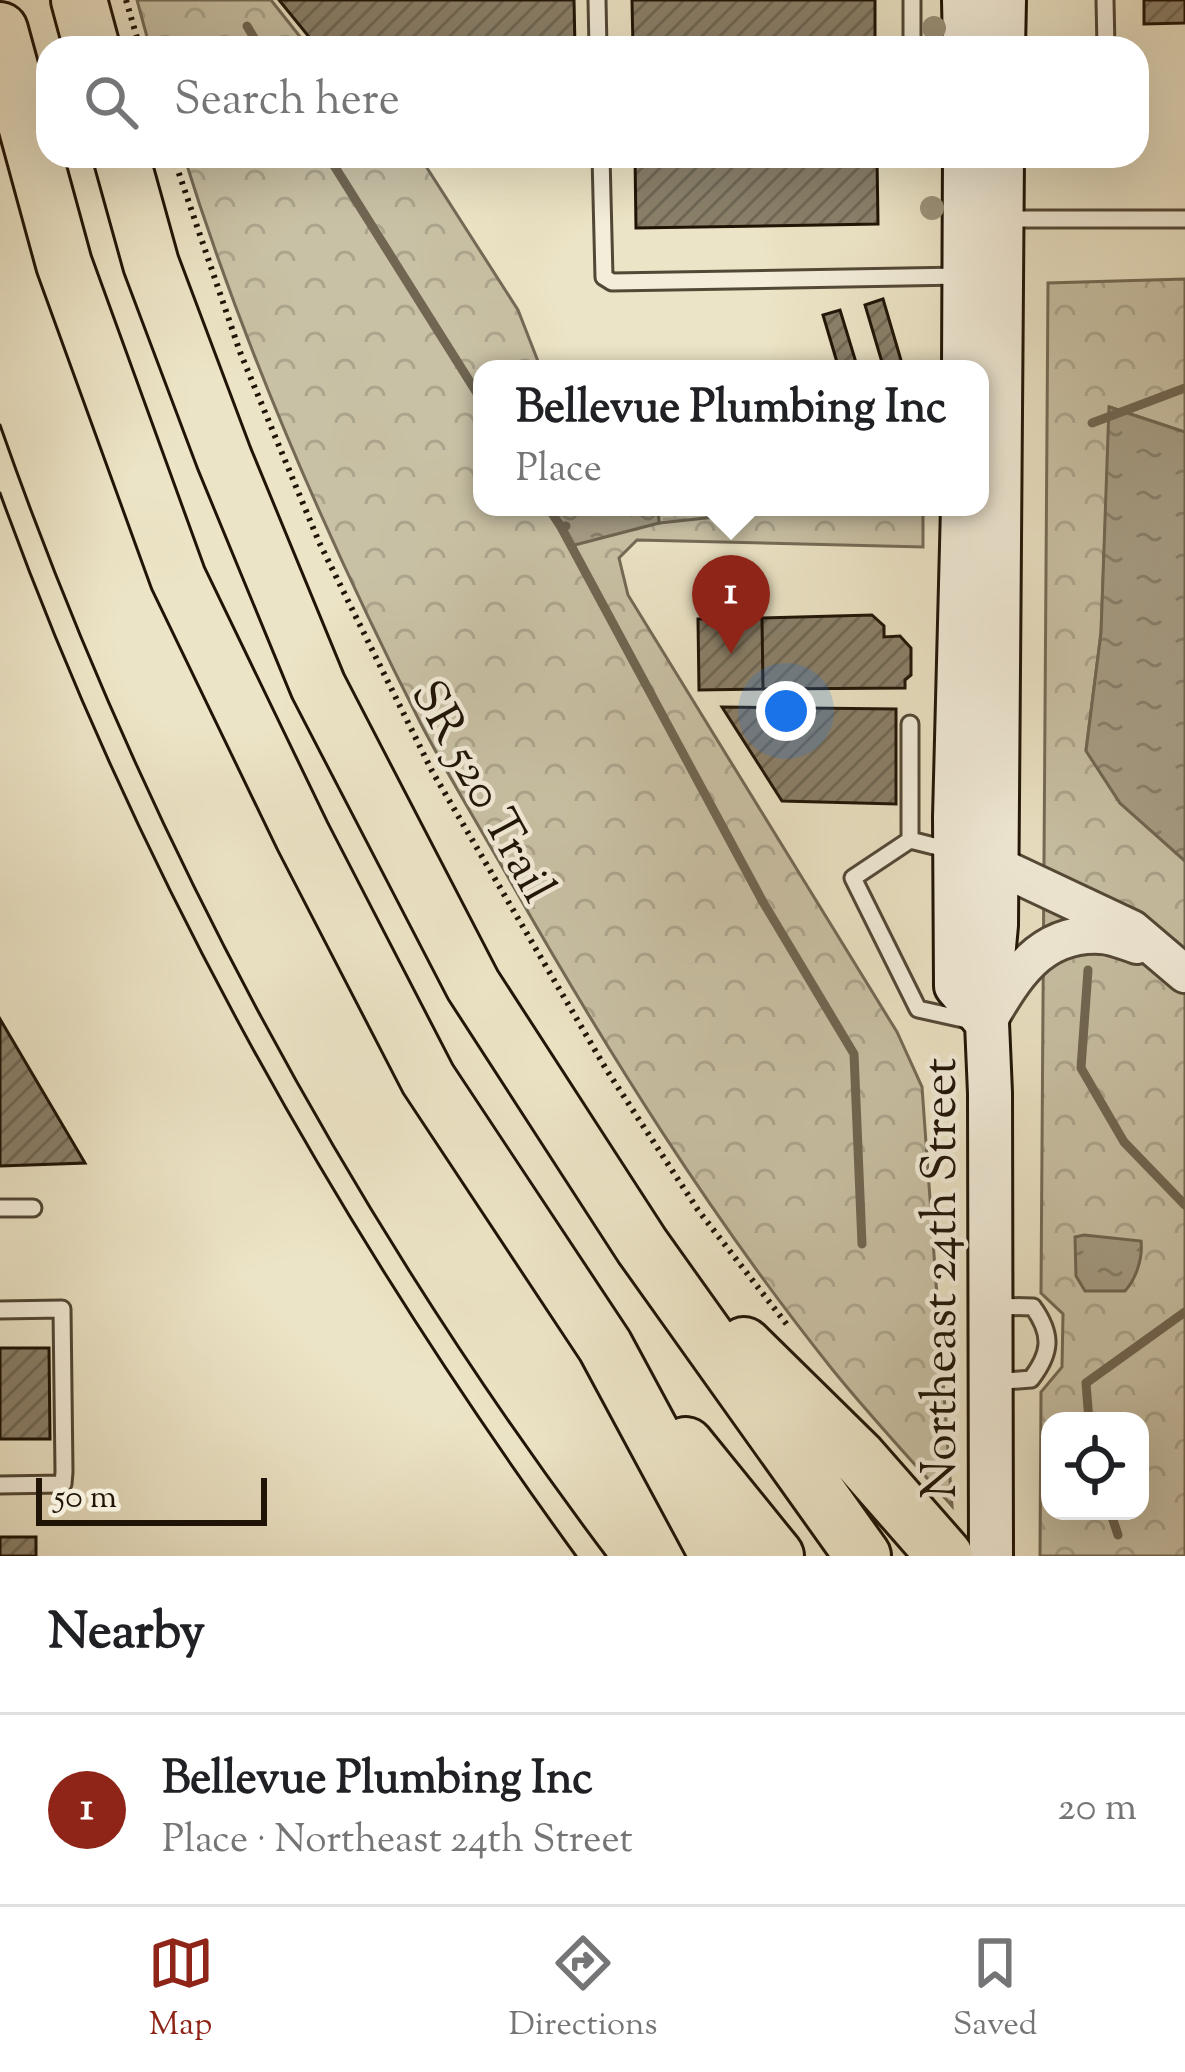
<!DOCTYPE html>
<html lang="en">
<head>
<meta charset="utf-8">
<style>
	body { margin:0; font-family:"Sorts Mill Goudy",serif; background:#f6f6f6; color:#202124 }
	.controls { position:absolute; right:36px; bottom:36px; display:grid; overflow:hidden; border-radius:24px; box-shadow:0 12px 48px #0002 }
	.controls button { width:108px; height:108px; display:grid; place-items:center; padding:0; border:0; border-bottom:3px solid #e0e0e0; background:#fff; color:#202124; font:60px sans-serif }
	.scale { position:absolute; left:36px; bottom:30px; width:231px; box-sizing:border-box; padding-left:12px; border:6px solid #1f1406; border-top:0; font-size:33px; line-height:42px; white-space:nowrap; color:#1f1406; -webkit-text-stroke:9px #f3edda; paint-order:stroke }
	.you { position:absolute; left:786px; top:711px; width:42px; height:42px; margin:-30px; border:9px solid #fff; border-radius:50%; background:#1a73e8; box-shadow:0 0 0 18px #1a73e833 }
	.badge { display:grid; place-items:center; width:78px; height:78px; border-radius:50%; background:#8f2418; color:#fff; font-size:39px; font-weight:700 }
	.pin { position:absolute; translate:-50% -99px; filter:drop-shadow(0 3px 6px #0008) }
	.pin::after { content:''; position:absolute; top:63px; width:42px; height:36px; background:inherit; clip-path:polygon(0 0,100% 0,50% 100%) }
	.popup { position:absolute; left:473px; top:360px; width:516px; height:156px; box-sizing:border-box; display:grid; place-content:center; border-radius:24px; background:#fff; filter:drop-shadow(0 3px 9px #0005); font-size:39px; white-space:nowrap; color:#757577 }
	.popup b { font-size:45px; color:#202124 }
	.popup::after { content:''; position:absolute; left:50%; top:100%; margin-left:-24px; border:24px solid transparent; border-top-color:#fff }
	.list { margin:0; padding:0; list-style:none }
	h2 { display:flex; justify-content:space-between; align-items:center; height:156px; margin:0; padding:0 48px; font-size:51px }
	h2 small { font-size:39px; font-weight:400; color:#757577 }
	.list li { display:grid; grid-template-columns:78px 1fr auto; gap:36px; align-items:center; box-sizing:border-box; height:192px; padding:0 48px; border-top:3px solid #e0e0e0 }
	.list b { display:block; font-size:45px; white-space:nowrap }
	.list p { margin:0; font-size:39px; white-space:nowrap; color:#757577 }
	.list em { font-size:39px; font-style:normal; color:#757577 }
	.icon { flex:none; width:66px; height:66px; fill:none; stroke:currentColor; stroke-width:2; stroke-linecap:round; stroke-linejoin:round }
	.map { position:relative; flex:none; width:1185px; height:1556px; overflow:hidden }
	.search { position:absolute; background:#fff; box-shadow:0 12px 48px #0002; left:36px; right:36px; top:36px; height:132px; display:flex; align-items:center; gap:30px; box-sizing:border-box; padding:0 42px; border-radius:36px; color:#757577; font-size:45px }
	.sheet { height:348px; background:#fff }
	nav { display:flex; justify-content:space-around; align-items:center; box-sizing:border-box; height:168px; border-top:3px solid #e0e0e0; background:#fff; font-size:33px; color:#757577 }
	nav a { display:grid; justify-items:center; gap:6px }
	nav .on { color:#8f2418 }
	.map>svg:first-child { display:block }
</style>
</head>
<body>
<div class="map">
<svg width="1185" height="1556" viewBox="0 0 1185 1556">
	<defs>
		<pattern id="forest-crowns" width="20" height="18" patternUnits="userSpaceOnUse" patternTransform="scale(3)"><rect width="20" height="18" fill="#c9c1a5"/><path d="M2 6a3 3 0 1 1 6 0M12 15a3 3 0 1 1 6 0" fill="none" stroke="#aca58d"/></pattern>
		<pattern id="wetland-marsh" width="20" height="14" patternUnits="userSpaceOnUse" patternTransform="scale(3)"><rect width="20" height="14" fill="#c9c1a5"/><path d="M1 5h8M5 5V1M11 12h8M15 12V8" fill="none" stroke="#aca58d"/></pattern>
		<pattern id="water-ripples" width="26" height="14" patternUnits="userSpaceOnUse" patternTransform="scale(3)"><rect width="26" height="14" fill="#a69d85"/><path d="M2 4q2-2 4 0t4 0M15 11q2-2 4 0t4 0" fill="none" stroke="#877f6b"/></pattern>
		<pattern id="building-hatch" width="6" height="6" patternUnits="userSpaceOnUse" patternTransform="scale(3)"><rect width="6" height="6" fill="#8a806a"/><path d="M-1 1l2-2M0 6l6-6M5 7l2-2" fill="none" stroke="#706855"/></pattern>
	</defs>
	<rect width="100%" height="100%" fill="#ece4c6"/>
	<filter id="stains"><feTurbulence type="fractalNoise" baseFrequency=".00167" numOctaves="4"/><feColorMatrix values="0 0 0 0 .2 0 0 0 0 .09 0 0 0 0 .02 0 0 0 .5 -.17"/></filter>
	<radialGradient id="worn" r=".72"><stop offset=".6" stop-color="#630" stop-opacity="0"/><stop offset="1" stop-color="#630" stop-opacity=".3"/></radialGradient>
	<path fill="url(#forest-crowns)" stroke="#746a56" stroke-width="3" fill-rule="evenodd" d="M137,0h134l38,48h-159z
		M184,156l236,1 98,153 23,59h-59v138h441v40l-286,-7 -18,18 9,37 269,437 25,55 30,419c-40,-45 -82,-90 -120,-137 -120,-150 -225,-318 -320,-485 -30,-53 -62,-105 -90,-158 -93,-183 -177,-374 -238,-570z
		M1185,279v153l-75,-25 -9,226 -15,117 34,53 65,58v695h-145l1,-164 21,-25 1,-53 -22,-21 7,-1010zM1050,1421h90v90h-90z"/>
	<path fill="url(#wetland-marsh)" stroke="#746a56" stroke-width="3" d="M658,507h151l-150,16z"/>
	<path fill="url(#water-ripples)" stroke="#706652" stroke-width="3" d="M1109,407l76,25v429l-65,-58 -34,-52 15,-118z
		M548,507h110l1,16 -88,23z
		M1084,1235l57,6c2,17 -5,38 -16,50h-40l-9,-15 -1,-39z"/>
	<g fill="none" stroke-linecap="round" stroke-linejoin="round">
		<path stroke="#706652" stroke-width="9" d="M247,26l13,22
			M328,156l154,245
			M1092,423l93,-35
			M548,507l13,20 5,-1
			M561,527l202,375 91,152 8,190
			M1088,970l-7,98 43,74 61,63
			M1089,1421l-3,-38 99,-71
			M1110,1511l8,24"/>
	</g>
	<path fill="url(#building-hatch)" stroke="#1f1406" stroke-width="3" d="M279,0h295l1,48h-257z
		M632,0h243v48h-242z
		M1144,0h41v23l-41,1z
		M635,156h242l1,68 -242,4z
		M883,299l20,68 -7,2h-12l-19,-64z
		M840,310l18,59h-19l-16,-54z
		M872,615l12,11v11l16,-1 11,12v27l-6,5v8l-142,1 -1,-71z
		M762,618l1,71 -64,1 -1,-71z
		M722,707l174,2v95l-114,-3z
		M0,1019l85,144 -85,3z
		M0,1348h49l1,91h-50z
		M0,1537h36v19h-36z"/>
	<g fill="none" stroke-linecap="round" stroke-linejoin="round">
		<defs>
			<path id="service" d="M597,0l1,48
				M912,0v48
				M1105,0l1,48
				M601,156l3,121 8,5 349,-6
				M1005,219h180
				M910,840v-116
				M950,850l-40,-10 -57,38 65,131 54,12
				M0,1208h33
				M991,1306l42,1c20,28 18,46 -2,72l-38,3
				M0,1310l62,-1 2,163 -1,12 -63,1"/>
			<path id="tertiary" d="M996,865l136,64 53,45
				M987,1023c26,-45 52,-91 113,-88 12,0 25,6 37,10"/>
			<path id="secondary" d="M964,0l1,48
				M1003,48l1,-48
				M964,369l1,-213
				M963,507l-8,310 1,169 31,37
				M991,1556l-1,-463 -3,-70 9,-98 6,-769"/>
			<path id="motorway" d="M79,0l13,48
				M0,30l64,234 114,314 125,259 125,242 177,267 113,210
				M121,156l30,108 73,194 94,228 155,299 169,261 221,310
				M744,1345l115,113 86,98
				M686,1445l90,111"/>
		</defs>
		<use href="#service" stroke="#524836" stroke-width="21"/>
		<use href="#tertiary" stroke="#524836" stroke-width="42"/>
		<use href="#secondary" stroke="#1f1406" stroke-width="48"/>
		<use href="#motorway" stroke="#1f1406" stroke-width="60"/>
		<path stroke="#1f1406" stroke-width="6" stroke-dasharray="3 6" stroke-linecap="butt" d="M126,0l14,48
			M173,156l67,196 79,190 113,229 174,298 92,141 90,116"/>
		<use href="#service" stroke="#f3edda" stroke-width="15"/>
		<use href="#tertiary" stroke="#f3edda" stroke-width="36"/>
		<use href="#secondary" stroke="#f3edda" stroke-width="42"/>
		<use href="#motorway" stroke="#ece4c6" stroke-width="54"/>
		<path stroke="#1f1406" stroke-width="3" d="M0,425c142,405 348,788 606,1131
			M0,493c138,382 338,735 576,1063"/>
	</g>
	<g fill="#9c937b">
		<circle cx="934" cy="28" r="12"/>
		<circle cx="932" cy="208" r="12"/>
	</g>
	<g text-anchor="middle" stroke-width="9" stroke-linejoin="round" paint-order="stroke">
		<g font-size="48" fill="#1f1406" stroke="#f3edda">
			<text transform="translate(485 790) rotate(61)" y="17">SR 520 Trail</text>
			<text transform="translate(938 1278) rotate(-90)" y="17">Northeast 24th Street</text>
		</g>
	</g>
	<rect width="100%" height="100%" filter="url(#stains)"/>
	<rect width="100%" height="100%" fill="url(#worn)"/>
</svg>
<div class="controls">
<button><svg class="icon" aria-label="locate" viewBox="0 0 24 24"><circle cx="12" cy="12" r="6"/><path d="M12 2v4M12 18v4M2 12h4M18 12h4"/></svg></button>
</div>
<div class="scale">50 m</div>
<div class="you"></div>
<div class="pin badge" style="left:731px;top:654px">1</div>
<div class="popup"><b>Bellevue Plumbing Inc</b>Place</div>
<div class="search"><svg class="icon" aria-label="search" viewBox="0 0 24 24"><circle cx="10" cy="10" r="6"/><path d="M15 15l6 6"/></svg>Search here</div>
</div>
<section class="sheet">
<h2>Nearby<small></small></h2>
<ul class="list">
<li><span class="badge">1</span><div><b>Bellevue Plumbing Inc</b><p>Place · Northeast 24th Street</p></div><em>20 m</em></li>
</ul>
</section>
<nav>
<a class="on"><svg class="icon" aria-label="map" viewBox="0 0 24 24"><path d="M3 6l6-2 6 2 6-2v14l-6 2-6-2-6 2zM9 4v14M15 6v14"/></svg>Map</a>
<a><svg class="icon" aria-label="directions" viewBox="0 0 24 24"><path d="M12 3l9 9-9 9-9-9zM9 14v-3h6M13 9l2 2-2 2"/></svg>Directions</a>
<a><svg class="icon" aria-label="saved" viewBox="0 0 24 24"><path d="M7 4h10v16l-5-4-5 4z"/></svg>Saved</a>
</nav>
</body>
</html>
